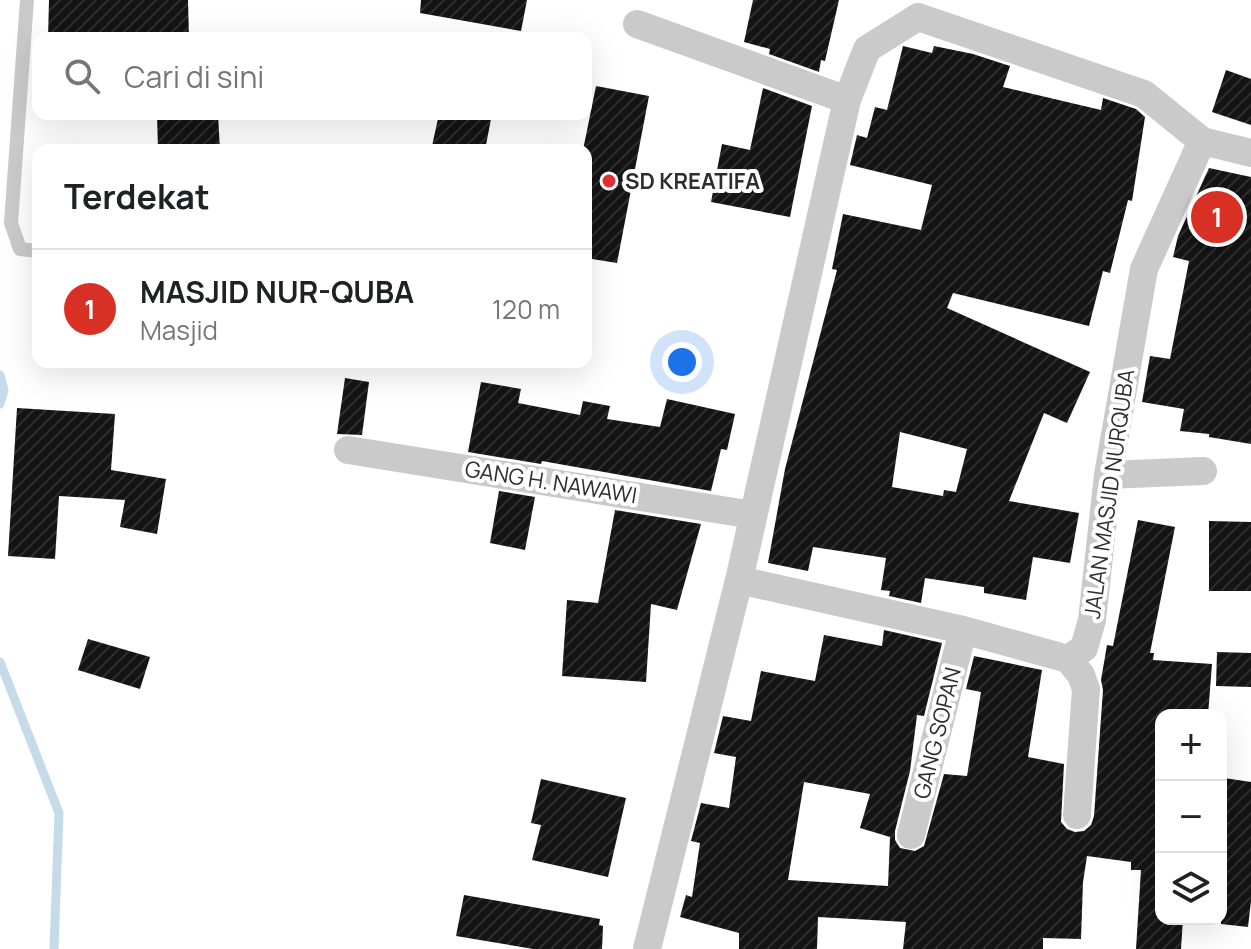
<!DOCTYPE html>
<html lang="id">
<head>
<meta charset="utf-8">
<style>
	body { margin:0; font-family:Manrope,sans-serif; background:#f6f6f6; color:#202124 }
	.controls { position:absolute; right:24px; bottom:24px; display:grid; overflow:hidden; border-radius:16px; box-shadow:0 8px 32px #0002 }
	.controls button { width:72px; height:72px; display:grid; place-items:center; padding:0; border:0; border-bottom:2px solid #e0e0e0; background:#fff; color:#202124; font:40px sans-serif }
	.you { position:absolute; left:682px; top:362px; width:28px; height:28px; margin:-20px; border:6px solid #fff; border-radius:50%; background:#1a73e8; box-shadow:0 0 0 12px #1a73e833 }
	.badge { display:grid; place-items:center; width:52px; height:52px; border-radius:50%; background:#d93025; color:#fff; font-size:26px; font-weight:700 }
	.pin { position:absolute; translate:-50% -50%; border:4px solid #fff; box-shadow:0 2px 8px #0006 }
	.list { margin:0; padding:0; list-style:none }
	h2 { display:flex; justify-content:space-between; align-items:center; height:104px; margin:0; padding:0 32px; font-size:34px }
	h2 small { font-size:26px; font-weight:400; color:#757577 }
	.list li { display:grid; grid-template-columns:52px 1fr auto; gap:24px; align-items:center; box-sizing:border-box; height:120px; padding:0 32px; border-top:2px solid #e0e0e0 }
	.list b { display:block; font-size:30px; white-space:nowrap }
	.list p { margin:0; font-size:26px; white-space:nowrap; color:#757577 }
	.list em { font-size:26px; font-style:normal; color:#757577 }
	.icon { flex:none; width:44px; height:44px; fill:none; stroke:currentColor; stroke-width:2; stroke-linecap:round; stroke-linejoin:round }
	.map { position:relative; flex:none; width:1251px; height:949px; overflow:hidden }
	.search { position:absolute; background:#fff; box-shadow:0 8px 32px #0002; left:32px; top:32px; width:560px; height:88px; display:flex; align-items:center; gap:20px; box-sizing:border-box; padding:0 28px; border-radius:16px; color:#757577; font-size:30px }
	.panel { position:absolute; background:#fff; box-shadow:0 8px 32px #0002; left:32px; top:144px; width:560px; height:224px; border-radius:16px }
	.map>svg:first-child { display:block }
</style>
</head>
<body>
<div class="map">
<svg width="1251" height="949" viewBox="0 0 1251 949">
	<defs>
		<pattern id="building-hatch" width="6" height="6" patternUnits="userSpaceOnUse" patternTransform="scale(2)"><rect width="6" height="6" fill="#141414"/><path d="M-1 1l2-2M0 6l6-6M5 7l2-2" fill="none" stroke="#2e2e2e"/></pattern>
	</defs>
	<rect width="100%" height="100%" fill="#fff"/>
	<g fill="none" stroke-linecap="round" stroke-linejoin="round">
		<path stroke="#c6dbea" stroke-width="9" d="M0,375l4,15 -4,14
			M0,662l59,151 -5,136"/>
	</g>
	<path fill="url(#building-hatch)" fill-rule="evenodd" d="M49,0h139l1,38h-141z
		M421,0h106l-6,31 -101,-18z
		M753,0h86l-14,61 -4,-1 -2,12 -50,-18 1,-5 -26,-7z
		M903,46l29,7 2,-7 39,8 37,12 -7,21 98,23 2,-12 33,11 9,8 -13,84 -4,-1 -18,73 -7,-2 -14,55 -136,-33 -6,15 143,64 -23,51 -23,-10 -35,88 70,12 -9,50 -37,-6 -7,43 -42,-7v-6l-59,-9 -4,25 -32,-7 1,-5 -9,-1 5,-32 -73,-11 -5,24 -40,-8 17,-94 52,-199 -5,-1 11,-55 78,16 11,-45 -82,-20 7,-30 10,3 8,-31 12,3zM900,432l67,17 -11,43 -12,-2 -1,6 -51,-9z
		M1226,70l25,9v46l-39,-13z
		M596,86l53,10 -32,167 -31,-5v-108h-3z
		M763,88l49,18 -22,111 -79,-15 11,-58 28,6z
		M157,114h61l2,36h-62z
		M439,114h53l-7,36h-34l-19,-4z
		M1209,168l42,9v267l-42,-7v-3l-29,-3 4,-22 -42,-7 8,-46 20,3 19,-98 -16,-4 5,-21z
		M345,378l24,4 -7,53 -25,-1z
		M481,382l40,7 -3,14 62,12 3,-14 27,5 -3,13 53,8 7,-28 68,15 -8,36 -6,-1 -10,42 -169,-30 -1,3 -73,-12z
		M17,408l98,6 -4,56 55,9 -9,55 -37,-7 5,-27 -66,-4 -4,63 -47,-3z
		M499,491l36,6 -10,53 -35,-7z
		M615,510l86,14 -24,86 -26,-6 -5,78 -84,-6 5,-76 31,3z
		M1138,520l37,7 -25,126h4l-1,7 59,4 -4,51h-47v204h22l-2,30h-45l5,-79h-10v-8l-44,-6 -4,26 -2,57 -38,-1v11h-140l3,-27 -88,-5 -1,32h-78v-16l-59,-16 6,-22 6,2 8,-54 -9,-2 10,-38 28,5 7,-51 -22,-4 9,-37 28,5 10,-50 54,10 9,-46 58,11 2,-16 58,13 -18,73 -7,-1 -7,56 -15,60v9l5,8 15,3 9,-5 20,-72 23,2 14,-84 -15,-3 8,-33 68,14 -14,87 36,7 -3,58 6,7 8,3 9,-1 7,-6 3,-9 9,-126 -2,-10 6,-35 6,1zM804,782l66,12 -10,34 30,9 -2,49 -100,-6z
		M1209,521l42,1v69h-42z
		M88,639l62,18 -10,32 -62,-19z
		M1217,652l34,1v34l-35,-1z
		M1224,778l27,4v119l-3,26 -27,-3v-127z
		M541,779l85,19 -18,79 -76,-17 9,-35 -10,-2z
		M464,895l136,24 -1,6 4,1 -1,23h-69l-77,-13z"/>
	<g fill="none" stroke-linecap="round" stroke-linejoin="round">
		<path stroke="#cacaca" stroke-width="14" d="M27,0l-16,223 9,26 18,2"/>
		<path stroke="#cacaca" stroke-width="28" d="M918,17l226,77 58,47 49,12
			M637,24l210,76
			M348,450l405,65
			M1108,475l95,-4
			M739,580l224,50 105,29 16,-11 8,-28 16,-145 36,-206 58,-128
			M1068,659l13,16 5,14 -9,126
			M911,835l52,-205
			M647,949l92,-369 108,-480 20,-51 51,-32"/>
	</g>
	<circle fill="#e32f35" stroke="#fff" stroke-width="3" cx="609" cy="181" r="8"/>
	<g text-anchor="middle" stroke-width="8" stroke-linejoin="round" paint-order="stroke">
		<g font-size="22" font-weight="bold" fill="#2d2d2d" stroke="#fff" text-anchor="start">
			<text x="625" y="189">SD KREATIFA</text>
		</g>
		<g font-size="22" fill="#2d2d2d" stroke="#fff">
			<text transform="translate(551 482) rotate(9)" y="8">GANG H. NAWAWI</text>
			<text transform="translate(1109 494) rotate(-82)" y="8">JALAN MASJID NURQUBA</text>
			<text transform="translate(937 733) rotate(-76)" y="8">GANG SOPAN</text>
		</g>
	</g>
</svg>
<div class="controls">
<button>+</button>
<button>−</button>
<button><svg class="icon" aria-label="layers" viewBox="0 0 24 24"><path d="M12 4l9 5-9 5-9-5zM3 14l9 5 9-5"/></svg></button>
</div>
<div class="you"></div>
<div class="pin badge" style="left:1217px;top:217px">1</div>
<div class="search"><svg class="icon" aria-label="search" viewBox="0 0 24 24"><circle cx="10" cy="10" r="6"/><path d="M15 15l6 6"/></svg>Cari di sini</div>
<section class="panel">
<h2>Terdekat<small></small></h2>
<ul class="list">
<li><span class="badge">1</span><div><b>MASJID NUR-QUBA</b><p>Masjid</p></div><em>120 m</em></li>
</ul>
</section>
</div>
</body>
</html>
